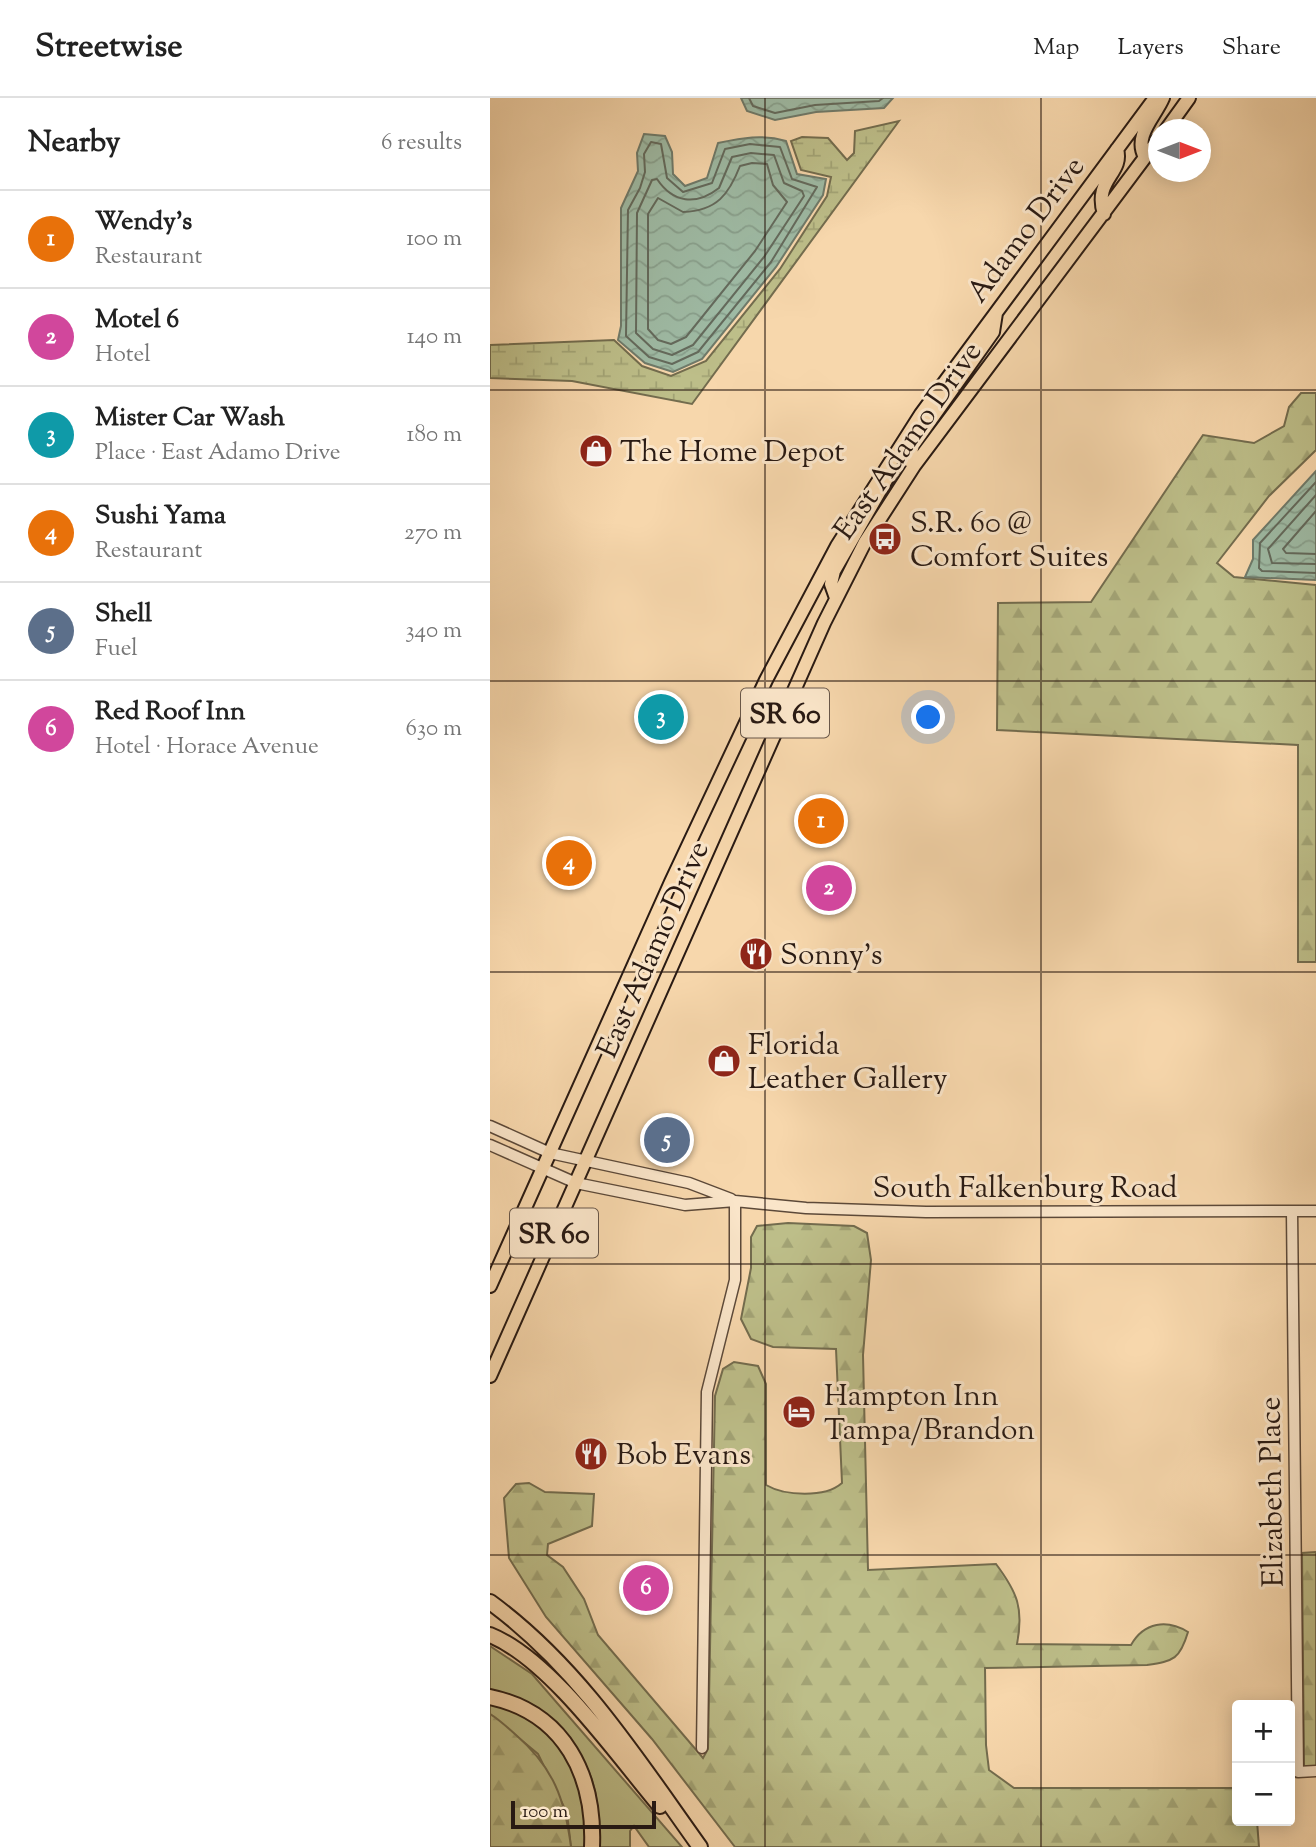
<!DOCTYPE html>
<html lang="en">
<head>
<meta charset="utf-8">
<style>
	body { margin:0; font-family:"Sorts Mill Goudy",serif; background:#f6f6f6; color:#222 }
	.controls { position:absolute; right:21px; bottom:21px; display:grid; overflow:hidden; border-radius:7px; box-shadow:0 4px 18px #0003 }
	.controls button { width:63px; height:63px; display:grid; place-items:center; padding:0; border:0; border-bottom:2px solid #e0e0e0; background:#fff; color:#222; font:35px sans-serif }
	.compass { position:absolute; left:658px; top:21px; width:63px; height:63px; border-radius:50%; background:#fff; box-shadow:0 4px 18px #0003; rotate:90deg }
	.scale { position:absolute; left:21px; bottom:18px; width:145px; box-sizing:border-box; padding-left:7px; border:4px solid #291a13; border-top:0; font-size:19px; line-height:24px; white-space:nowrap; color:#291a13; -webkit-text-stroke:5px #fae5c9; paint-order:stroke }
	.you { position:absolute; left:439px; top:620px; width:24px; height:24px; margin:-18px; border:5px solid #fff; border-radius:50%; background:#1a73e8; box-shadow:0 0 0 10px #1a73e833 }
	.badge { display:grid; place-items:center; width:46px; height:46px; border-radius:50%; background:#0b8043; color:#fff; font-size:23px; font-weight:700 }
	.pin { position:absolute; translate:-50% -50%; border:4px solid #fff; box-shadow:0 2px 7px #0006 }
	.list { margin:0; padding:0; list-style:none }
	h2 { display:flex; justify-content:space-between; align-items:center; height:91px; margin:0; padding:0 28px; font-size:30px }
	h2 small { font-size:23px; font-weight:400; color:#767676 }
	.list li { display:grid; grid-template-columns:46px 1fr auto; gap:21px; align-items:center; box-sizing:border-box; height:98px; padding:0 28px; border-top:2px solid #e0e0e0 }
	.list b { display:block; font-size:26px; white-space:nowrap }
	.list p { margin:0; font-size:23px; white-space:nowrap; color:#767676 }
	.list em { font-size:23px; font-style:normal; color:#767676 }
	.map { position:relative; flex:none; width:826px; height:1749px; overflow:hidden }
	header { display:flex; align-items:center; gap:42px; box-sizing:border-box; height:98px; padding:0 35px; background:#fff; border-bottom:2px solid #e0e0e0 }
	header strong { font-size:33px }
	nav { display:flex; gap:38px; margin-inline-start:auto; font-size:24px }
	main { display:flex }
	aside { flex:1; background:#fff }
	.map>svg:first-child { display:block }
</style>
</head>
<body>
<header>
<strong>Streetwise</strong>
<nav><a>Map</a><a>Layers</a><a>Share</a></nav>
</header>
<main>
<aside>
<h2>Nearby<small>6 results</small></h2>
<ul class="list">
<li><span class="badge" style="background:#e8710a">1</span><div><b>Wendy's</b><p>Restaurant</p></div><em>100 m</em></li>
<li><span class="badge" style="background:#d1479c">2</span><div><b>Motel 6</b><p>Hotel</p></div><em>140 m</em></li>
<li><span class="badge" style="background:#0f9aa8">3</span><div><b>Mister Car Wash</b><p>Place · East Adamo Drive</p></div><em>180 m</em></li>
<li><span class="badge" style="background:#e8710a">4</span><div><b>Sushi Yama</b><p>Restaurant</p></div><em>270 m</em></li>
<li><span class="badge" style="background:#5c6f8a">5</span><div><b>Shell</b><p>Fuel</p></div><em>340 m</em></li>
<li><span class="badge" style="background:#d1479c">6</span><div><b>Red Roof Inn</b><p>Hotel · Horace Avenue</p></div><em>630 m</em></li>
</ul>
</aside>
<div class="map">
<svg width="826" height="1749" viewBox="0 0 826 1749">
	<defs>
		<pattern id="forest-firs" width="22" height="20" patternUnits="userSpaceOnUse" patternTransform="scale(1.75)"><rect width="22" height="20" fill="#bdbe89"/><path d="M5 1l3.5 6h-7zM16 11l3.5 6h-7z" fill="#a2a375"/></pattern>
		<pattern id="wetland-marsh" width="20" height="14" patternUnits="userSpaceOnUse" patternTransform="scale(1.75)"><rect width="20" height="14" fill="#bdbe89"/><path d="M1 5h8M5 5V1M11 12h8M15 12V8" fill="none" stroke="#a2a375"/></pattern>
		<pattern id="water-waves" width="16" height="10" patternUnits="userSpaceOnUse" patternTransform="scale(1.75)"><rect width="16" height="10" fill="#9ebaa4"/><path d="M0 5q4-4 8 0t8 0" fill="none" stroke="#889f8c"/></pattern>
	</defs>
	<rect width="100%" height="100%" fill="#f7d7ac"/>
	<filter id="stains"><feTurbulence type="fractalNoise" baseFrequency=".00286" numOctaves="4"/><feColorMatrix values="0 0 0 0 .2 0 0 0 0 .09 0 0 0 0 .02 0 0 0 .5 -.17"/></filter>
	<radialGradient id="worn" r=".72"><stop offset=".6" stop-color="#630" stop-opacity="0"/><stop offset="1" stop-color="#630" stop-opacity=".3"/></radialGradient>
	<path fill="#bdbe89" stroke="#736c4e" stroke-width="2" d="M0,1548l42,28 150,173h-33l-15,-21 -4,5v16h-32c2,-30 1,-68 -20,-93 -14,-17 -67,-48 -88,-63z
		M0,1602l33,14 27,20 31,45 8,68h-18l-4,-34 -29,-59 -48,-40z"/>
	<path fill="url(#forest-firs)" stroke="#736c4e" stroke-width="2" d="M811,295h15v57l-47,46 -52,67 17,14 82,8v377h-18v-217l-301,-15 1,-127 93,-1 112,-167 51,8 30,-17 5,-19z
		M298,1125l66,3 13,7 4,27 -8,95 5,215 128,-6c21,28 28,44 21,80l114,1c13,-23 36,-26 57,-13 -8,27 -14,29 -41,33l-162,3 1,77 3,25 25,18h223v33h20l2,26h-524l-83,-108 -106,-122 -37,-59 -5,-60 12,-14 13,-1 16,9 49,2 -2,32 -44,18 -1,11 16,12 21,32 14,36 105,123 5,-9 7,-353 8,-27 11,-7 24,4 8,18v101c19,11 59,13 76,-2l-6,-134 -63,-2 -22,-8 -10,-20 10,-51v-31l6,-11z
		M826,1454v214l-12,1 -2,-214z
		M0,1616c9,5 18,14 26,21 37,32 49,64 55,112h-81z"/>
	<path fill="url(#wetland-marsh)" stroke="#736c4e" stroke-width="2" d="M409,23l-207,283 -120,-23 -82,-3v-33l124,-5 28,26 29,10 35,-15 74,-92 47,-73 4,-19 -30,-7 -10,-29 11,-4 26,1 19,22 7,-7 1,-22z"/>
	<path fill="url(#water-waves)" stroke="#6f7a6a" stroke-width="2" d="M251,0h152l-9,10 -68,4 -41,8 -28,-9z
		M154,36l21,2 7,16 1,22 12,12 22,-8 11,-35c24,-5 44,-9 68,-2l11,33 29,5 -3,16 -47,72 -74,92 -29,13 -28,-9 -27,-23 3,-14v-118l17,-37 -1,-18z
		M826,373v109l-71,-3 8,-18v-19z"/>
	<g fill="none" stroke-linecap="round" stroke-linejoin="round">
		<path stroke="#646a5c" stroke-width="2" d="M259,0l4,8 22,7 40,-8 64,-4 4,-3
			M161,44l10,2 6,34 16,14 29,-9 13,-34 25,-5 30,3 12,32 25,8 -46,75 -73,90 -26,12 -23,-7 -23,-21 2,-126 12,-22 5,-16 -1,-18z
			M261,55l23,2 10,28 18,8 2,5 -40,61 -71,88 -21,10 -19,-6 -17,-16 1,-120 15,-33 5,-1c16,24 39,27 62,9l13,-31z
			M262,65l15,1 6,21 14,17 -32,49 -69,86 -15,7 -13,-4 -10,-11v-115l10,-16 25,14c34,-1 46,-18 57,-46z
			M826,384l-56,61 -1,25 3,3 54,2
			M826,397l-48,54 4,14 44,1
			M826,413l-33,38 3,4 30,1"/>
		<defs>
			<path id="minor" d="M0,1028l60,27 139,30 42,16
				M0,1047l86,38 109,22 50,-4 71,7 120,4 390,-1
				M802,1113l6,561 18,-1
				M212,1650l5,-356 28,-112v-79"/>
			<path id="major" d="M676,32l23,-32
				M655,59c-12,-21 10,-40 18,-59
				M614,116c-11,-35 20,-40 13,-65
				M424,368l-5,-7 4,-14 80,-113 3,-19
				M346,500l-5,-14 3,-13 59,-103
				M0,1188l181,-404 95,-202 71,-134 84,-132 234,-316
				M0,1278l334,-753 41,-81 49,-76 244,-326"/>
			<path id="highway" d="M0,1504c89,65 147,157 210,245
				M0,1537c60,24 127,120 170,171
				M0,1599c75,16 105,79 102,150"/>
		</defs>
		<use href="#minor" stroke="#5c4939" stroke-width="13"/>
		<use href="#major" stroke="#291a13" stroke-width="16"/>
		<use href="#highway" stroke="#291a13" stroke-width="18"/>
		<use href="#minor" stroke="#fae5c9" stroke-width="10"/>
		<use href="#major" stroke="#f7d7ac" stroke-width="12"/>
		<use href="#highway" stroke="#f7d7ac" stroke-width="14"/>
	</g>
	<path fill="none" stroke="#291a13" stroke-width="2" stroke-opacity="0.55" d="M275,0v1749M551,0v1749M0,292h826M0,583h826M0,874h826M0,1166h826M0,1457h826"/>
	<defs>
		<symbol id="shop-disc" viewBox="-11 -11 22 22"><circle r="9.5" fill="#8f2418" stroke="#fae5c9"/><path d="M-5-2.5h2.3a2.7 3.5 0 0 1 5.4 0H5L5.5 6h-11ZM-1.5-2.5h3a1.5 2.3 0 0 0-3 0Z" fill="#fff"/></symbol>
		<symbol id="bus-disc" viewBox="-11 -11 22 22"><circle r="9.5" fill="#8f2418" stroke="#fae5c9"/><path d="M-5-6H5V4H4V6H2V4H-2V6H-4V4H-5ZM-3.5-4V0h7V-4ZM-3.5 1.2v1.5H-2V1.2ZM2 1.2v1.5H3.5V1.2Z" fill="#fff"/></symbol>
		<symbol id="restaurant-disc" viewBox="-11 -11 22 22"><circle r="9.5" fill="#8f2418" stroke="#fae5c9"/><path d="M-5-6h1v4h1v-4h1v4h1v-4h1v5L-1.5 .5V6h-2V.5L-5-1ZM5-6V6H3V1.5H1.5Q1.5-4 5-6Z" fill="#fff"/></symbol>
		<symbol id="hotel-disc" viewBox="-11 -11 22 22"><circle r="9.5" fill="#8f2418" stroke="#fae5c9"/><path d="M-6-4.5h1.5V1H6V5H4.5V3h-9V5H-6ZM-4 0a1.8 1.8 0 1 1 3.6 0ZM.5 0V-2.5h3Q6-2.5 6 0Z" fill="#fff"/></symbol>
	</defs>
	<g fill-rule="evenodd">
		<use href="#shop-disc" x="87" y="334" width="38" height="38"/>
		<use href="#bus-disc" x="376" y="422" width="38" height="38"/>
		<use href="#restaurant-disc" x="247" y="837" width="38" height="38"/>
		<use href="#shop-disc" x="215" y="944" width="38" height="38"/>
		<use href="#hotel-disc" x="290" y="1295" width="38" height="38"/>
		<use href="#restaurant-disc" x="82" y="1337" width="38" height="38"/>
	</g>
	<g text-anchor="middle" stroke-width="6" stroke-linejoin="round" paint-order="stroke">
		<g fill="#fae5c9" stroke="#68574a" stroke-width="2">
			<rect x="251" y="590.5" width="88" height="49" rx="5"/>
			<rect x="20" y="1110.5" width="88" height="49" rx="5"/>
		</g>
		<g font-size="28" font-weight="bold" fill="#291a13">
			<text x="295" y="625">SR 60</text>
			<text x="64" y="1145">SR 60</text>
		</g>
		<g font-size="30" fill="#291a13" stroke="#fae5c9">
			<text transform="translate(535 131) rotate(-53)" y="10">Adamo Drive</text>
			<text transform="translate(417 342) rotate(-55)" y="10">East Adamo Drive</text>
			<text transform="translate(162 851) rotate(-66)" y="10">East Adamo Drive</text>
			<text x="535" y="1099">South Falkenburg Road</text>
			<text transform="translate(781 1394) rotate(-91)" y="10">Elizabeth Place</text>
		</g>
		<g font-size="30" fill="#291a13" stroke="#fae5c9" text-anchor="start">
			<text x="130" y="363">The Home Depot</text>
			<text x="420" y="434">S.R. 60 @<tspan x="420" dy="34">Comfort Suites</tspan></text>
			<text x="290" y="866">Sonny's</text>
			<text x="258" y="956">Florida<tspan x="258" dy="34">Leather Gallery</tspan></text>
			<text x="334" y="1307">Hampton Inn<tspan x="334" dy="34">Tampa/Brandon</tspan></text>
			<text x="126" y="1366">Bob Evans</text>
		</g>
	</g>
	<rect width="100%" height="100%" filter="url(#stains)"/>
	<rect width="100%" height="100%" fill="url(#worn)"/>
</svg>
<div class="controls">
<button>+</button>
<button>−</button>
</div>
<svg class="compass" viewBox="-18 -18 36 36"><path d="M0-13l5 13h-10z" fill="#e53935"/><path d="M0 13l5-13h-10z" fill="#767676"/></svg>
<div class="scale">100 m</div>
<div class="you"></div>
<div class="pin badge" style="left:331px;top:723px;background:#e8710a">1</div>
<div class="pin badge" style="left:339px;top:790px;background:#d1479c">2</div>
<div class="pin badge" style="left:171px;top:619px;background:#0f9aa8">3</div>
<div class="pin badge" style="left:79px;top:765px;background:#e8710a">4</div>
<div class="pin badge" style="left:177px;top:1042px;background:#5c6f8a">5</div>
<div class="pin badge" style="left:156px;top:1490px;background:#d1479c">6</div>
</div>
</main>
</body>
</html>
